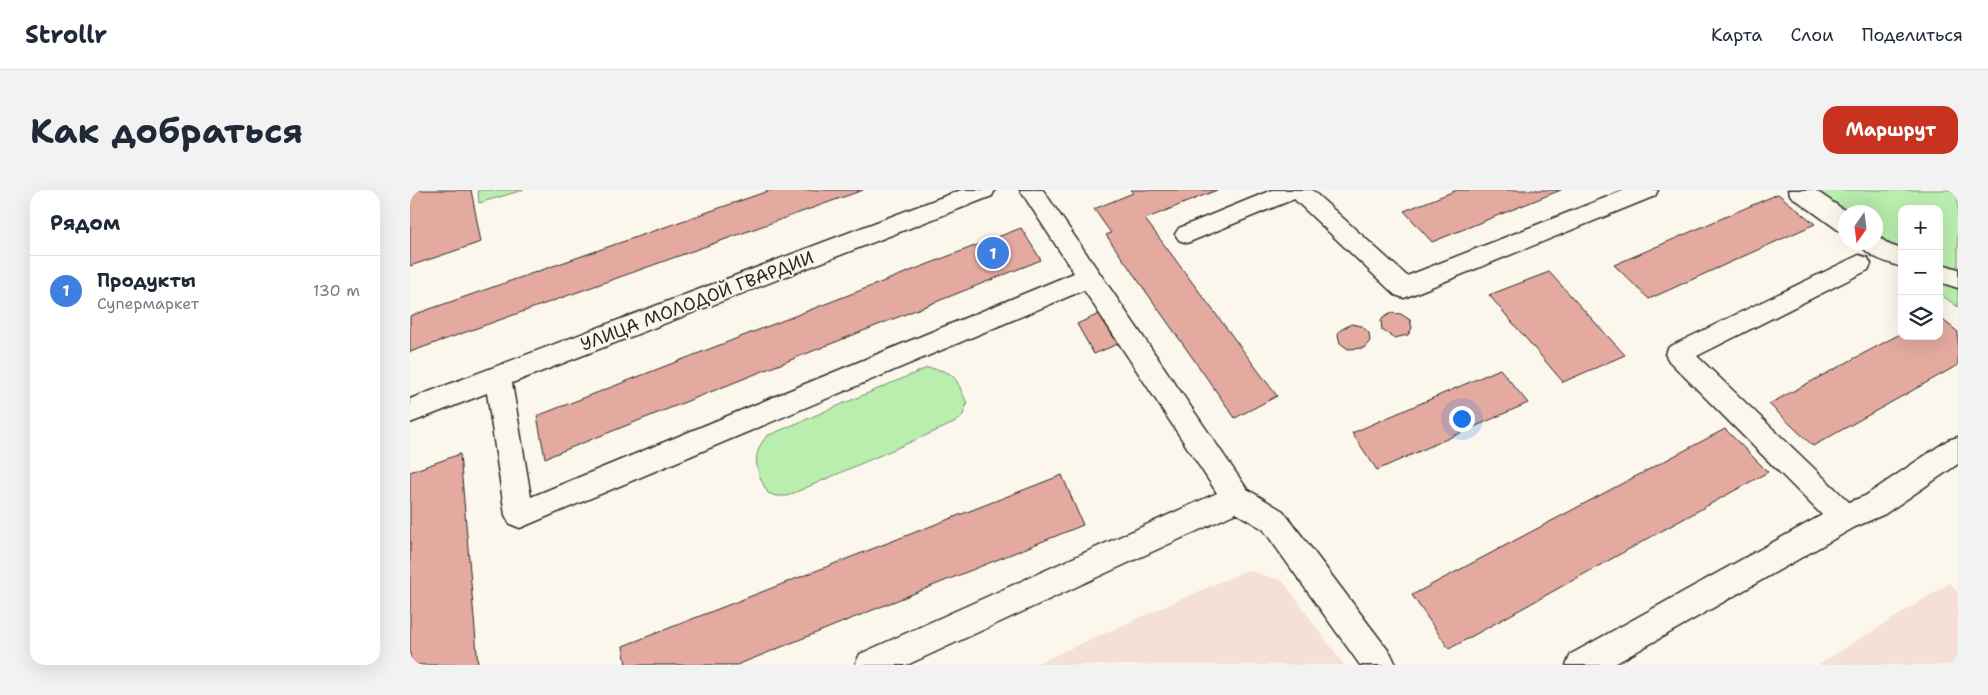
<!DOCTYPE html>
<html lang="ru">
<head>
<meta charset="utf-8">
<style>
	body { margin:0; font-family:"Shantell Sans",sans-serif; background:#f2f2f3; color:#1f2937 }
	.controls { position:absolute; right:15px; top:15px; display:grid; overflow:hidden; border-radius:10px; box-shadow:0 5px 20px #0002 }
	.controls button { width:45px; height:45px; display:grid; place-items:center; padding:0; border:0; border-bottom:1px solid #e0e1e3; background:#fff; color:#1f2937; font:25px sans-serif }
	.compass { position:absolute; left:1428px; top:15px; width:45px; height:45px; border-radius:50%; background:#fff; box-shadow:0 5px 20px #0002; rotate:194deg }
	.you { position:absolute; left:1051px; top:228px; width:18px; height:18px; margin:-12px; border:4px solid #fff; border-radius:50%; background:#1a73e8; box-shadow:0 0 0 8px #1a73e833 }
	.badge { display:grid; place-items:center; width:32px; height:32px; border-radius:50%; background:#c8321e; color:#fff; font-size:16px; font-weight:700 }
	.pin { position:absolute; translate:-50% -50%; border:2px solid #fff; box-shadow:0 1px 5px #0006 }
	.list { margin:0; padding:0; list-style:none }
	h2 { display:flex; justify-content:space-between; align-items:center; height:65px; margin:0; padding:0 20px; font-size:21px }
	h2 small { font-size:16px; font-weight:400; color:#747a83 }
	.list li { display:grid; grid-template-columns:32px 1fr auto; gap:15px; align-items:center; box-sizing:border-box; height:70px; padding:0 20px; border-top:1px solid #e0e1e3 }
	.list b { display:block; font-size:19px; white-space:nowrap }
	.list p { margin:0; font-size:16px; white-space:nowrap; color:#747a83 }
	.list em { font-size:16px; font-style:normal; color:#747a83 }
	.icon { flex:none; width:28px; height:28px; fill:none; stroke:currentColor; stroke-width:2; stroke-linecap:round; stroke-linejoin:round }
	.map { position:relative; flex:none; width:1548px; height:475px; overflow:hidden; border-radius:15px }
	header { display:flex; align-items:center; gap:30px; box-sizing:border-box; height:70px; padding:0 25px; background:#fff; border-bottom:1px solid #e0e1e3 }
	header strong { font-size:24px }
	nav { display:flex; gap:28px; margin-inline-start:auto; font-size:18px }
	.intro { display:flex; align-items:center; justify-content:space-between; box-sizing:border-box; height:120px; padding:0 30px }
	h1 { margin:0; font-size:35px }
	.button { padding:12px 22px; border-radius:15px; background:#c8321e; color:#fff; font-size:18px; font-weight:700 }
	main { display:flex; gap:30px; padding:0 30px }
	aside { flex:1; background:#fff; border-radius:15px; box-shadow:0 5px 20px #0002 }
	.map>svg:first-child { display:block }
</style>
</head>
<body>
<header>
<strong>Strollr</strong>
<nav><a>Карта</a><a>Слои</a><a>Поделиться</a></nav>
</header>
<div class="intro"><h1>Как добраться</h1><a class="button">Маршрут</a></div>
<main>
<aside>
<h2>Рядом<small></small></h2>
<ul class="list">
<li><span class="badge" style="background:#3f7fe0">1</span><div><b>Продукты</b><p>Супермаркет</p></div><em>130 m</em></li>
</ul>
</aside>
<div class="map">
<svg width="1548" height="475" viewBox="0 0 1548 475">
	<rect width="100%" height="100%" fill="#fbf7ec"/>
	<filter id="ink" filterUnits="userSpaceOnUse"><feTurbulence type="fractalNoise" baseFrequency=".02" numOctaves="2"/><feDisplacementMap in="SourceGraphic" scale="10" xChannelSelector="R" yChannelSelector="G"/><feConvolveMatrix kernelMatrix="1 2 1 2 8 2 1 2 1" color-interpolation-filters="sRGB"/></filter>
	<g filter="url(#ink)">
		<path fill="#f4e0d5" d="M837,380l36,11 61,84h-311z
			M1540,393l8,9v73h-140z"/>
		<path fill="#baeeae" stroke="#728c6c" d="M68,0h45l-44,13z
			M1380,0h168v117l-19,-14v-84h-37v58l-36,-24 10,-1v-30h-30z
			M517,178c30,3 28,10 40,35l-5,14 -8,6 -167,73h-11l-8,-3c-12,-21 -18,-38 -1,-57z"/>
		<path fill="#e4aaa0" stroke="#2b2b2b" d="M0,0h61l10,52 -71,24z
			M361,0h92l-453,162v-36z
			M721,0h86l-72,29 132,177 -42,22 -129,-183 5,-2 -17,-24 39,-16z
			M1047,0h104l-129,52 -28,-31z
			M1368,4l37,30 -166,75 -35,-34z
			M611,38l20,32 -496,198 -8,-42z
			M1139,82l76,83 -62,27 -74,-87z
			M981,123l10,1 9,6 2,8 -4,7 -14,3 -12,-8 -1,-9 2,-3z
			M689,124l19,30 -24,10 -17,-30z
			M1529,127l19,15v33l-145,81 -44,-42 133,-71v3h37z
			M941,134l11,2 7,7 1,8 -6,7 -16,1 -8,-6 -2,-8 1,-4z
			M1090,179l28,34 -151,67 -25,-37z
			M1315,239l43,43 -319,177 -37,-54z
			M50,264l18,211h-68v-193z
			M652,285l21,50 -346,140h-111l-3,-19z"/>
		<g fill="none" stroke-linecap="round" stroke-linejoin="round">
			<defs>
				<path id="minor" d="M551,0h34l-3,6 -480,187 19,114 543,-224 -54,-83h23l204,299 36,22 108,143 5,11h-36l-97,-136 -27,-16 -329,152h-52l5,-11 357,-161 -133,-203 -564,238 -10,-4 -5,-9 -18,-122 -77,30v-24z
					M862,0h40l95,86 218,-86h33l-3,6 -251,102 -9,-3 -101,-96 -107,44 -8,-3 -4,-6 4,-6z
					M1378,0h27l32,22 -1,20 -8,-2 -47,-34z
					M1466,45l14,10 12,4v18c-16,-5 -34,-9 -43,-25h17z
					M1449,65l9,3 3,6 -3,6 -171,86 152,146 16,-6 83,-56 10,-3v27l-73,50 -30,13 -242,138h-47l5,-11 251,-139 -153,-154 -4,-7 4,-7z
					M1529,73l19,6v19l-19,-6z"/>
			</defs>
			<use href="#minor" stroke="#2b2b2b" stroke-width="3"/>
			<use href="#minor" fill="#fbf7ec" fill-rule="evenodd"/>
		</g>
	</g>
	<g text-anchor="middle" stroke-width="4" stroke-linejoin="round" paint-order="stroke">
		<g font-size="18" fill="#2b2b2b" stroke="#fbf7ec">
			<text transform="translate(287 111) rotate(-21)" y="6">УЛИЦА МОЛОДОЙ ГВАРДИИ</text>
		</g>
	</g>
</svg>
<div class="controls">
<button>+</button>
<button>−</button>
<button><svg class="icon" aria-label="layers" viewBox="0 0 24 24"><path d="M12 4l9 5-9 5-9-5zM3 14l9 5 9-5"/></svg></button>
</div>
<svg class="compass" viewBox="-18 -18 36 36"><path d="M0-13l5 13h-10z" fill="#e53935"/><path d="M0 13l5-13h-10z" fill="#747a83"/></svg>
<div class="you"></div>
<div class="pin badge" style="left:583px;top:63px;background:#3f7fe0">1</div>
</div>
</main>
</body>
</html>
